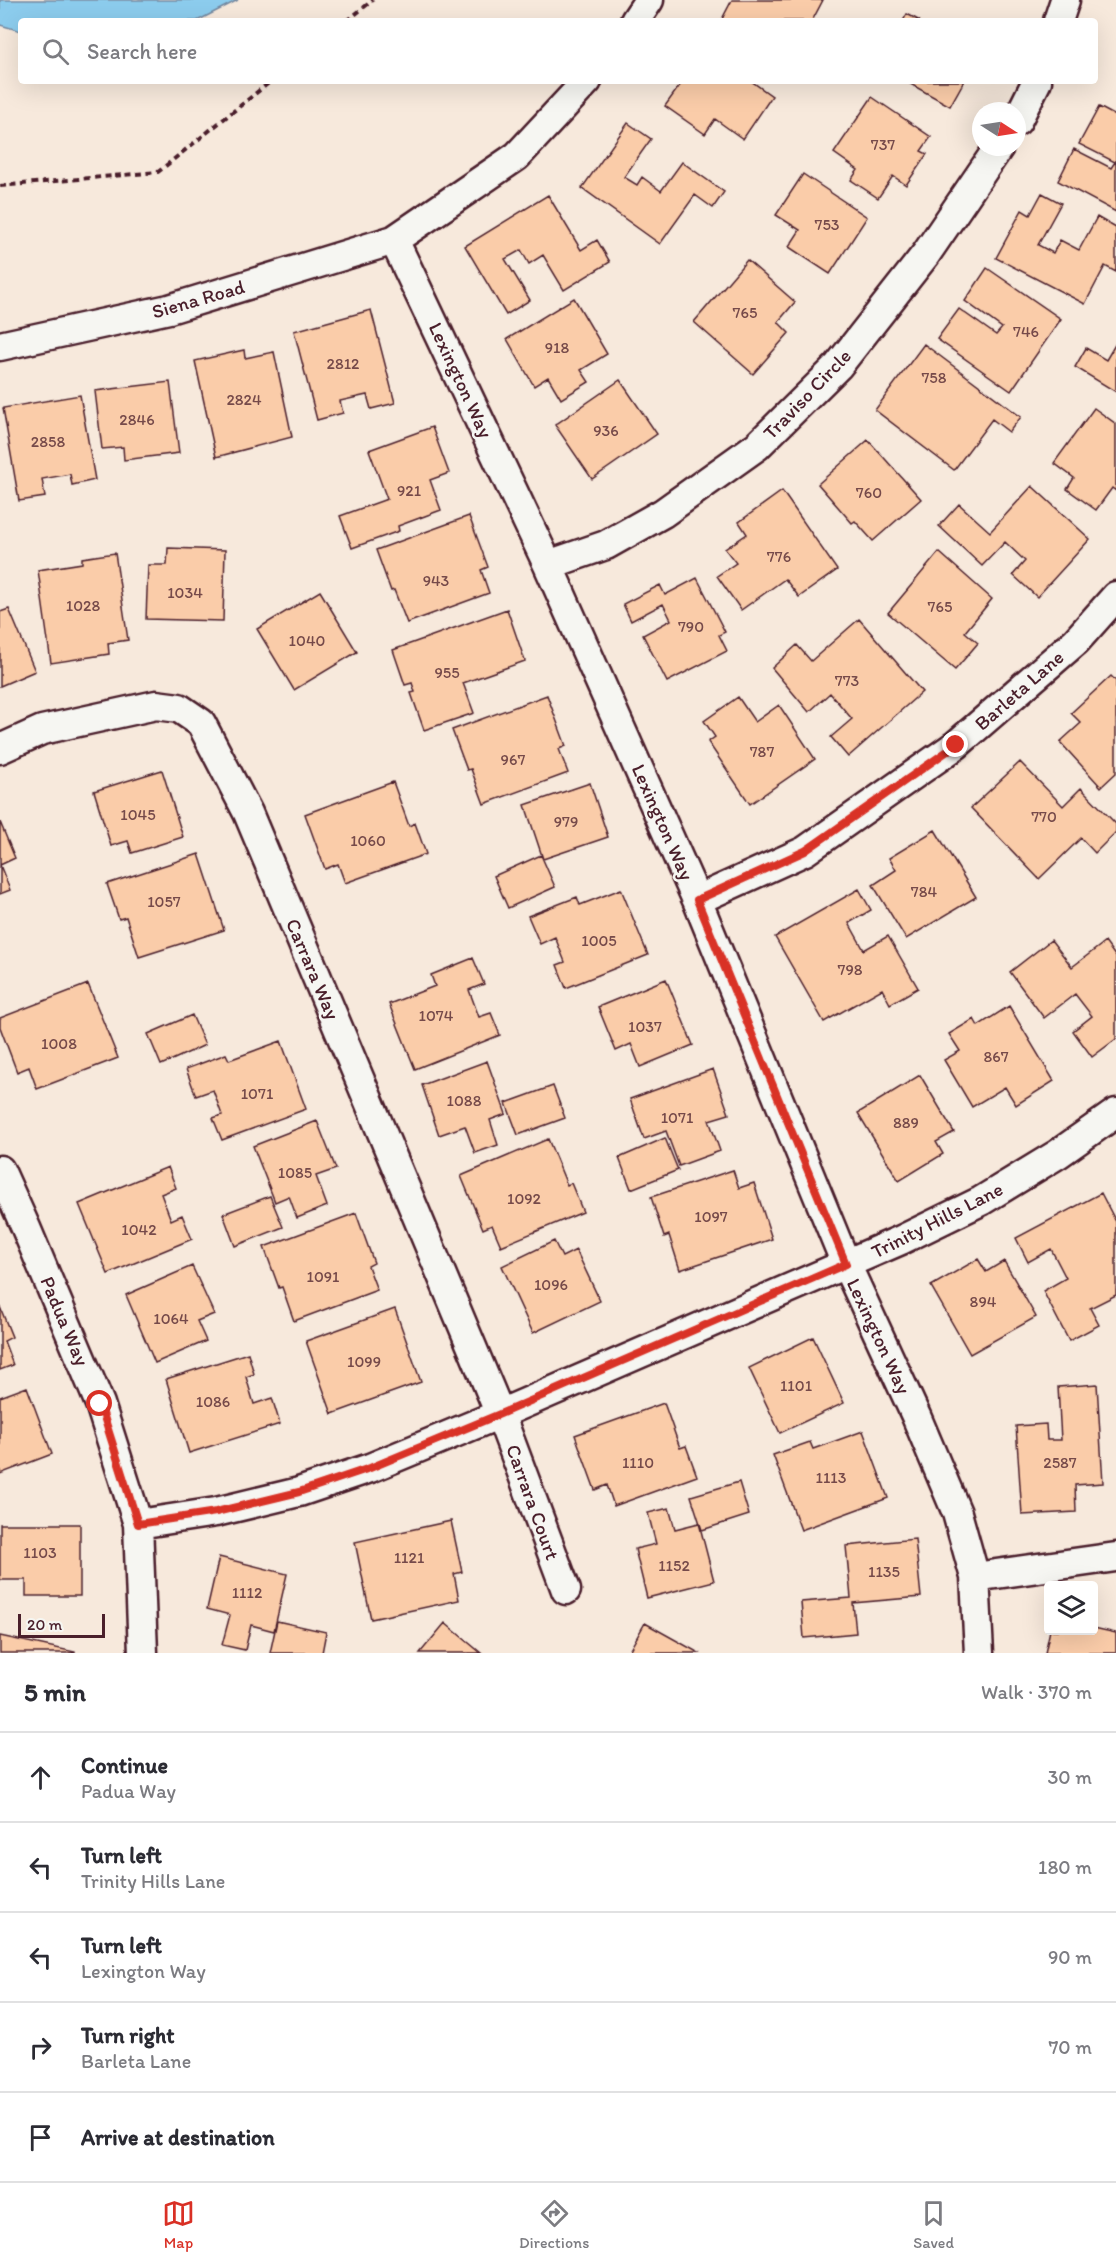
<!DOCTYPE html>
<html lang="en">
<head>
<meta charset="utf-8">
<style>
	body { margin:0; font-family:Itim,sans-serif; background:#f2f2f3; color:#2b2b33 }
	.controls { position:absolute; right:18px; bottom:18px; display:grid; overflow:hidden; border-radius:6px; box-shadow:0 6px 24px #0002 }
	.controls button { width:54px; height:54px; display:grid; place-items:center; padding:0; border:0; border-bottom:2px solid #e1e1e2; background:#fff; color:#2b2b33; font:30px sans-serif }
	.compass { position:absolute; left:972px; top:102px; width:54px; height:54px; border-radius:50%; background:#fff; box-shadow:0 6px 24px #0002; rotate:102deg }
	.scale { position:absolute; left:18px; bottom:15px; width:87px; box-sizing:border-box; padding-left:6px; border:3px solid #4a1f2b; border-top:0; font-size:16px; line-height:21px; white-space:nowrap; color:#4a1f2b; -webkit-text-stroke:4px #f6f6f2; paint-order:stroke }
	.stop { position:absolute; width:18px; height:18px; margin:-14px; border:4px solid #d93025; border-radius:50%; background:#fff }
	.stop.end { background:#d93025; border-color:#fff; box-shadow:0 2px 6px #0008 }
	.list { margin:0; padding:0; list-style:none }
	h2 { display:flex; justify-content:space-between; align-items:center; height:78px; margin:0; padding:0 24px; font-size:26px }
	h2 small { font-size:20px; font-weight:400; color:#7c7c81 }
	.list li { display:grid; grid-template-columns:39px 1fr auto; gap:18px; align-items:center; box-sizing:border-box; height:90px; padding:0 24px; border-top:2px solid #e1e1e2 }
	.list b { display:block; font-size:22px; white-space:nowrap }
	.list p { margin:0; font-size:20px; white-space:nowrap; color:#7c7c81 }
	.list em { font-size:20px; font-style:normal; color:#7c7c81 }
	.icon { flex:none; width:33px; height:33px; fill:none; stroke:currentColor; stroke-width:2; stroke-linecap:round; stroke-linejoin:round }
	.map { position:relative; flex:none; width:1116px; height:1653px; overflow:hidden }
	.search { position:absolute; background:#fff; box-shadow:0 6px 24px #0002; left:18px; right:18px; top:18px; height:66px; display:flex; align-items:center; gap:15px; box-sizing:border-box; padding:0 21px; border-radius:6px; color:#7c7c81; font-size:22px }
	.sheet { height:528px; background:#fff }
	nav { display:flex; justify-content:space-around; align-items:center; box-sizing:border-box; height:84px; border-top:2px solid #e1e1e2; background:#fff; font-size:16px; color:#7c7c81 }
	nav a { display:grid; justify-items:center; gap:3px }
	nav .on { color:#d93025 }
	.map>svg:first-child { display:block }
</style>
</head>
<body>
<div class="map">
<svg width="1116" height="1653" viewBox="0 0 1116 1653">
	<rect width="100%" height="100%" fill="#f7e9dc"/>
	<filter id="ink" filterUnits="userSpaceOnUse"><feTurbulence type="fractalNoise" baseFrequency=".0167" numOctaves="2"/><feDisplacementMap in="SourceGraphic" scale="12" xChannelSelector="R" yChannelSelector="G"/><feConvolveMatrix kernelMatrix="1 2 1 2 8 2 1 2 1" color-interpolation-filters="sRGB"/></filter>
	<g filter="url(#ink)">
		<path fill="#8ccced" stroke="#72879f" stroke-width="1.5" d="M0,0h238l-41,21h-176v10l-21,-6z"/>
		<path fill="#facca9" stroke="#4a1f2b" stroke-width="1.5" d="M732,0h91l-11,21h-91z
			M907,14l13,7h-17z
			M683,81h68l21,15 -29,43 -28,-20 -10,15 -40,-28z
			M905,81h59l-14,25z
			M872,97l59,40 -10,14 6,3 -21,31 -13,-9 -15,22 -27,-18 7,-10 -24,-17z
			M1099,107l17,9v96l-58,-31 16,-32 37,19 4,-6 -36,-18z
			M628,123l23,16 -27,38 13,8 5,-8 19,14 21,-29 42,30 -11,16 -18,-13 -35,49 -78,-56z
			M803,174l64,43 -37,57 -41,-27 11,-17 -24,-15z
			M1042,193l19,10 -23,42 15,8 7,-13 19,10 18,-33 19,11v44l-11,-6 -20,38 -89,-46 26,-48 8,5z
			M548,195l33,55 16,-10 13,22 -46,28 -21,-35 -14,9 -8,-14 -16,9 25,41 -24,15 -41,-69z
			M747,260l48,42 -17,20 11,11 -36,41 -59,-52z
			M987,268l74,51 -50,72 -74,-52 22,-30 37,26 6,-7 -37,-27z
			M574,298l33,56 -26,16 8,12 -28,17 -13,-22 -14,9 -27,-47z
			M371,310l24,93 -24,6 -4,-14 -27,6 3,12 -26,7 -23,-89z
			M1116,343v49l-41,-25 11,-19 20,12z
			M924,344l97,73 -12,15 -17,-13 -38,51 -79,-60z
			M244,350l1,8 29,-6 18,85 -76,20 -21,-96z
			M620,380l37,54 -65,45 -37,-54z
			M170,382l9,71 -55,7 -1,-13 -21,2 -7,-58z
			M80,395l15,85 -23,5 -2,-11 -28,5 3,18 -26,4 -16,-93z
			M1094,408l22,16v67l-4,-3 -16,22 -29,-21 7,-11 -20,-15z
			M432,427l17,46 -19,7 11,30 -43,16 1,5 -47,17 -12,-32 47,-17 -18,-49z
			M868,440l53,59 -48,42 -18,-20 -3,2 -34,-39z
			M1032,486l58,53 -53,58 -24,-22 12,-14 -20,-19 -23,24 -43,-40 20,-22 31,28z
			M782,491l55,79 -38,27 -14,-18 -44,31 -24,-34 19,-13 -11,-14 22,-15 -8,-12z
			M469,516l19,51 -7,3 8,23 -82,30 -13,-33 -3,1 -15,-41z
			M168,548l57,2 -2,71 -77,-2 2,-54h19z
			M939,552l53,47 -27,33 13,11 -23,27 -67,-57z
			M115,553l13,87 -20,3 1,11 -58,9 -13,-93 44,-7v-5z
			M697,578l28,54 -6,3 8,16 -60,31 -24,-47 28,-15 -8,-16 -32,17 -8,-17 37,-19 5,10z
			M320,591l37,61 -63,38 -37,-61z
			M9,609l26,62 -35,15v-74z
			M507,609l18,52 -62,22 11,30 -50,17 -13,-37 4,-1 -3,-9 -7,2 -12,-35z
			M859,619l63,73 -74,65 -17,-20 21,-18 -22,-26 -21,19 -37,-44 25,-23 14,16z
			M1111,676l5,5v92l-15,14 -41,-45 21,-19 -10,-10z
			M547,695l19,51 -7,3 9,24 -84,31 -13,-35 -4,1 -15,-40z
			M738,697l17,25 24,-17 36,54 -65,45 -42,-62 7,-5 -11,-16z
			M1020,762l43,44 18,-18 35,36v8l-21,21 -14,-15 -42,41 -68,-71z
			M162,770l21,67 -51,16 -4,-12 -17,5 -17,-55z
			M393,782l16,44 6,-3 11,31 -81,29 -7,-19 -13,5 -20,-55z
			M590,783l18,54 -65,22 -18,-54z
			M0,822l15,36 -15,7z
			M935,830l41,67 -70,42 -33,-54 23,-15 -7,-12z
			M199,854l25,76 -85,27 -13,-40 -7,2 -12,-35z
			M541,855l14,32 -47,21 -14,-32z
			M0,865l10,25 -10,4z
			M621,889l27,66 -82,33 -9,-23 8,-3 -10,-25 -15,7 -12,-28 49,-19 3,8z
			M859,889l12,21 -22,13 15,27 24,-14 30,52 -28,16 -8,-15 -58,33 -49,-85z
			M1051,940l21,27 33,-25 11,15v82l-24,18 -19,-26 19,-15 -17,-22 -31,24 -34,-46z
			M473,958l11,26 -15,6 10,27 12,-4 9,22 -85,34 -26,-65 46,-18 -4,-11z
			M666,979l27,66 -53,22 -9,-23 -15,7 -18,-44z
			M88,984l30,74 -81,31 -8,-22 -12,5 -17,-45v-9z
			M1009,1006l45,75 -38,24 -11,-18 -33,20 -28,-47 16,-9 -11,-17 25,-15 4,7z
			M192,1015l13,30 -44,20 -13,-31z
			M281,1041l25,68 -84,31 -9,-22 9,-3 -9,-25 -17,6 -10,-27 40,-15 3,6z
			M487,1061l19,53 -16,6 8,25 -23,8 -10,-27 -26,9 -17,-50z
			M713,1069l16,45 -20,6 11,31 -41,15 -13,-35 -22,8 -14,-40z
			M920,1075l34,57 -18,10 7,12 -44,27 -41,-68z
			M553,1086l12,32 -47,17 -12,-32z
			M317,1121l19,48 -20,7 11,30 -30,12 -8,-22 -14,6 -22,-56z
			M665,1138l13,32 -47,19 -12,-31z
			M548,1139l19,46 4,-2 12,29 -82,34 -9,-21 -9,4 -22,-53z
			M168,1167l8,21 -15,6 10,26 11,-5 10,24 -84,35 -29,-70z
			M733,1170l6,18 15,-5 18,56 -92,31 -11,-35 -5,2 -13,-40z
			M1101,1193l15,29v73l-26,13 9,17 -30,16 -26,-50 23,-13 -15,-29 -23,13 -12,-24z
			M270,1196l13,31 -48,19 -12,-32z
			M356,1213l18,50 -6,3 9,24 -83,31 -12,-34 -3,1 -15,-41z
			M554,1241l8,16 14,-7 24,51 -67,32 -31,-67z
			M978,1259l8,13 18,-11 32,56 -66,37 -39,-68z
			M192,1266l22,48 -17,7 9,20 -51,22 -29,-68z
			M0,1307l12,30 -8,4 9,24 -13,5z
			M395,1309l26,73 -89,32 -26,-73z
			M813,1337l31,66 -64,30 -31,-65z
			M248,1353l6,21 -8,3 8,27 18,-6 8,26 -91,29 -23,-74z
			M1097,1384l6,99 -28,2 1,27 -54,3 -6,-89 30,-2 1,16h14l-3,-53z
			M27,1387l25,67 -52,20v-77z
			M664,1403l16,45 6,-2 11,30 -83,30 -7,-21 -12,5 -20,-55z
			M863,1431l25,67 -87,32 -28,-75 37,-13 3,7z
			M739,1482l10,33 -47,15 -11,-34z
			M669,1508l6,21 24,-6 15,58 -67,17 -12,-49 21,-5 -8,-31z
			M451,1521l11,51 -8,2 5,26 -88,19 -16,-77z
			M0,1524h80v72h-54v-16h-26z
			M915,1539l6,58 -68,6 3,30 -52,5 -3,-36 50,-4 -5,-52z
			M219,1557l68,17 -13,57 -23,-6 -6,25 -23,-5 8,-30 -23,-6z
			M277,1621l49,11 -4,21h-52z
			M445,1623l36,30h-61z
			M645,1623l54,30h-71z
			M1094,1628l22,5v20h-71l5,-23h44z
			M0,1636l75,16v1h-75z"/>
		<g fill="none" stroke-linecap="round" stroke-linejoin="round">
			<defs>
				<path id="minor" d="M635,21l14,-21
					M1058,21l7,-21
					M1017,121l20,-40
					M394,240l154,325 149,335 149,364 70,152 41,97 18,64 4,76
					M0,346l169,-37 225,-69 123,-84 70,-75
					M548,565l58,-20 57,-32 94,-67 81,-80 88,-112 73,-107
					M0,749l42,-19 114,-25 23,3 22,15 47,90 252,601 66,176
					M697,900l108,-49 151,-106 120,-104 40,-45
					M0,1170l26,58 74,176 38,120 5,129
					M138,1524l78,-12 83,-20 71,-24 130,-54 401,-174 80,-39 77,-47 58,-41
					M975,1577l141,-20"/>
			</defs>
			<use href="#minor" stroke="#4a1f2b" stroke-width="33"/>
			<path stroke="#4a1f2b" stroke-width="4" stroke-dasharray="6 4.5" stroke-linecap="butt" d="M347,21l26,-21
				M0,186l158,-14 113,-91"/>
			<use href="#minor" stroke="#f6f6f2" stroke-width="28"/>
		</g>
	</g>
	<g fill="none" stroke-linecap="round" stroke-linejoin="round" filter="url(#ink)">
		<path stroke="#d93025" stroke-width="8" d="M100,1404l38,120 78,-12 83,-20 71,-24 130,-54 346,-150 -149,-364 108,-49 151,-106"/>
	</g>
	<g text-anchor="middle" stroke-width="5" stroke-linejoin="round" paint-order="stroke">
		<g font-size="16" fill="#764a4a">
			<text x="883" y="150">737</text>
			<text x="827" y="230">753</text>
			<text x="745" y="318">765</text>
			<text x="1026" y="337">746</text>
			<text x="557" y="353">918</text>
			<text x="343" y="369">2812</text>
			<text x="934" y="383">758</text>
			<text x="244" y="405">2824</text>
			<text x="137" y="425">2846</text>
			<text x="606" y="436">936</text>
			<text x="48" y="447">2858</text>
			<text x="409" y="496">921</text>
			<text x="869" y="498">760</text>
			<text x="779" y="562">776</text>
			<text x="436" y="586">943</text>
			<text x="185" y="598">1034</text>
			<text x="83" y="611">1028</text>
			<text x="940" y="612">765</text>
			<text x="691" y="632">790</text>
			<text x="307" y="646">1040</text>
			<text x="447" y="678">955</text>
			<text x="847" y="686">773</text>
			<text x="762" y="757">787</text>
			<text x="513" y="765">967</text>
			<text x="138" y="820">1045</text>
			<text x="1044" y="822">770</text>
			<text x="566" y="827">979</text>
			<text x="368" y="846">1060</text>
			<text x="924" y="897">784</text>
			<text x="164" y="907">1057</text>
			<text x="599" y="946">1005</text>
			<text x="850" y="975">798</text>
			<text x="436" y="1021">1074</text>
			<text x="645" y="1032">1037</text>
			<text x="59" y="1049">1008</text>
			<text x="996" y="1062">867</text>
			<text x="257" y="1099">1071</text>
			<text x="464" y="1106">1088</text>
			<text x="677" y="1123">1071</text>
			<text x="906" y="1128">889</text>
			<text x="295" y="1178">1085</text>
			<text x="524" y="1204">1092</text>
			<text x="711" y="1222">1097</text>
			<text x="139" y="1235">1042</text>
			<text x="323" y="1282">1091</text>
			<text x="551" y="1290">1096</text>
			<text x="983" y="1307">894</text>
			<text x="171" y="1324">1064</text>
			<text x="364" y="1367">1099</text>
			<text x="796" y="1391">1101</text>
			<text x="213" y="1407">1086</text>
			<text x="638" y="1468">1110</text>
			<text x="1060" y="1468">2587</text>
			<text x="831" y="1483">1113</text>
			<text x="40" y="1558">1103</text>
			<text x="409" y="1563">1121</text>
			<text x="674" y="1571">1152</text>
			<text x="884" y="1577">1135</text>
			<text x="247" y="1598">1112</text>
		</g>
		<g font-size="20" fill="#4a1f2b" stroke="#f6f6f2">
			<text transform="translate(198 299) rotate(-16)" y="7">Siena Road</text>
			<text transform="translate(461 380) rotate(65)" y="7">Lexington Way</text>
			<text transform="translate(807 394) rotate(-46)" y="7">Traviso Circle</text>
			<text transform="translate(1019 690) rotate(-41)" y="7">Barleta Lane</text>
			<text transform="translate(663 822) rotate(66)" y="7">Lexington Way</text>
			<text transform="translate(313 969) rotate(67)" y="7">Carrara Way</text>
			<text transform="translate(937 1220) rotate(-27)" y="7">Trinity Hills Lane</text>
			<text transform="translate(65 1321) rotate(67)" y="7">Padua Way</text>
			<text transform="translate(879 1336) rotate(65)" y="7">Lexington Way</text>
			<text transform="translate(533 1502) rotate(70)" y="7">Carrara Court</text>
		</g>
	</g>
</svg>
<div class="controls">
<button><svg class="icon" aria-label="layers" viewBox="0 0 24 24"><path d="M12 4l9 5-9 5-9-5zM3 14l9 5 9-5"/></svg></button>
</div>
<svg class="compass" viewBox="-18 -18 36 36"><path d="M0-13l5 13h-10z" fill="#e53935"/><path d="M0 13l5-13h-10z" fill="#7c7c81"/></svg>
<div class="scale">20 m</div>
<div class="stop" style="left:100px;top:1404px"></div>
<div class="stop end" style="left:956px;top:745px"></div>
<div class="search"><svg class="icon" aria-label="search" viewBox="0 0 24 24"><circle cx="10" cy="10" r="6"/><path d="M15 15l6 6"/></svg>Search here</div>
</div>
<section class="sheet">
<h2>5 min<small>Walk · 370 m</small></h2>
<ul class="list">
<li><svg class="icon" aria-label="ahead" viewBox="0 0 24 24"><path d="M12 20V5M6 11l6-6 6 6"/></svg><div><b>Continue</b><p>Padua Way</p></div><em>30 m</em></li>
<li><svg class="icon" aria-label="left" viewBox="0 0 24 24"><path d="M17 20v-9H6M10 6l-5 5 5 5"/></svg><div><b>Turn left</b><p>Trinity Hills Lane</p></div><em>180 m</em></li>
<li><svg class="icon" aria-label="left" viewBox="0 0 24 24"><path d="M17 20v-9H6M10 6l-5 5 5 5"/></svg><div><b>Turn left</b><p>Lexington Way</p></div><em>90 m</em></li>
<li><svg class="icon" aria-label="right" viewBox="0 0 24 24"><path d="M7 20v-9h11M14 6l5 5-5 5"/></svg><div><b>Turn right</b><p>Barleta Lane</p></div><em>70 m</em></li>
<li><svg class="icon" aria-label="arrive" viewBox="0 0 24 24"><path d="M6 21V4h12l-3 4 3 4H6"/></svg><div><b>Arrive at destination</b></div></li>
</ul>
</section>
<nav>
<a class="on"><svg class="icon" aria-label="map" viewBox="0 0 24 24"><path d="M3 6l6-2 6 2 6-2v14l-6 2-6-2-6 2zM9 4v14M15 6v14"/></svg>Map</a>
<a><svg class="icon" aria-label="directions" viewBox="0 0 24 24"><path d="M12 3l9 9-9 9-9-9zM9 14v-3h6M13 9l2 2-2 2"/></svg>Directions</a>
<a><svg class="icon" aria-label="saved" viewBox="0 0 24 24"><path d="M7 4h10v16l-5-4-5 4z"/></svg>Saved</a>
</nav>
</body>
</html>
